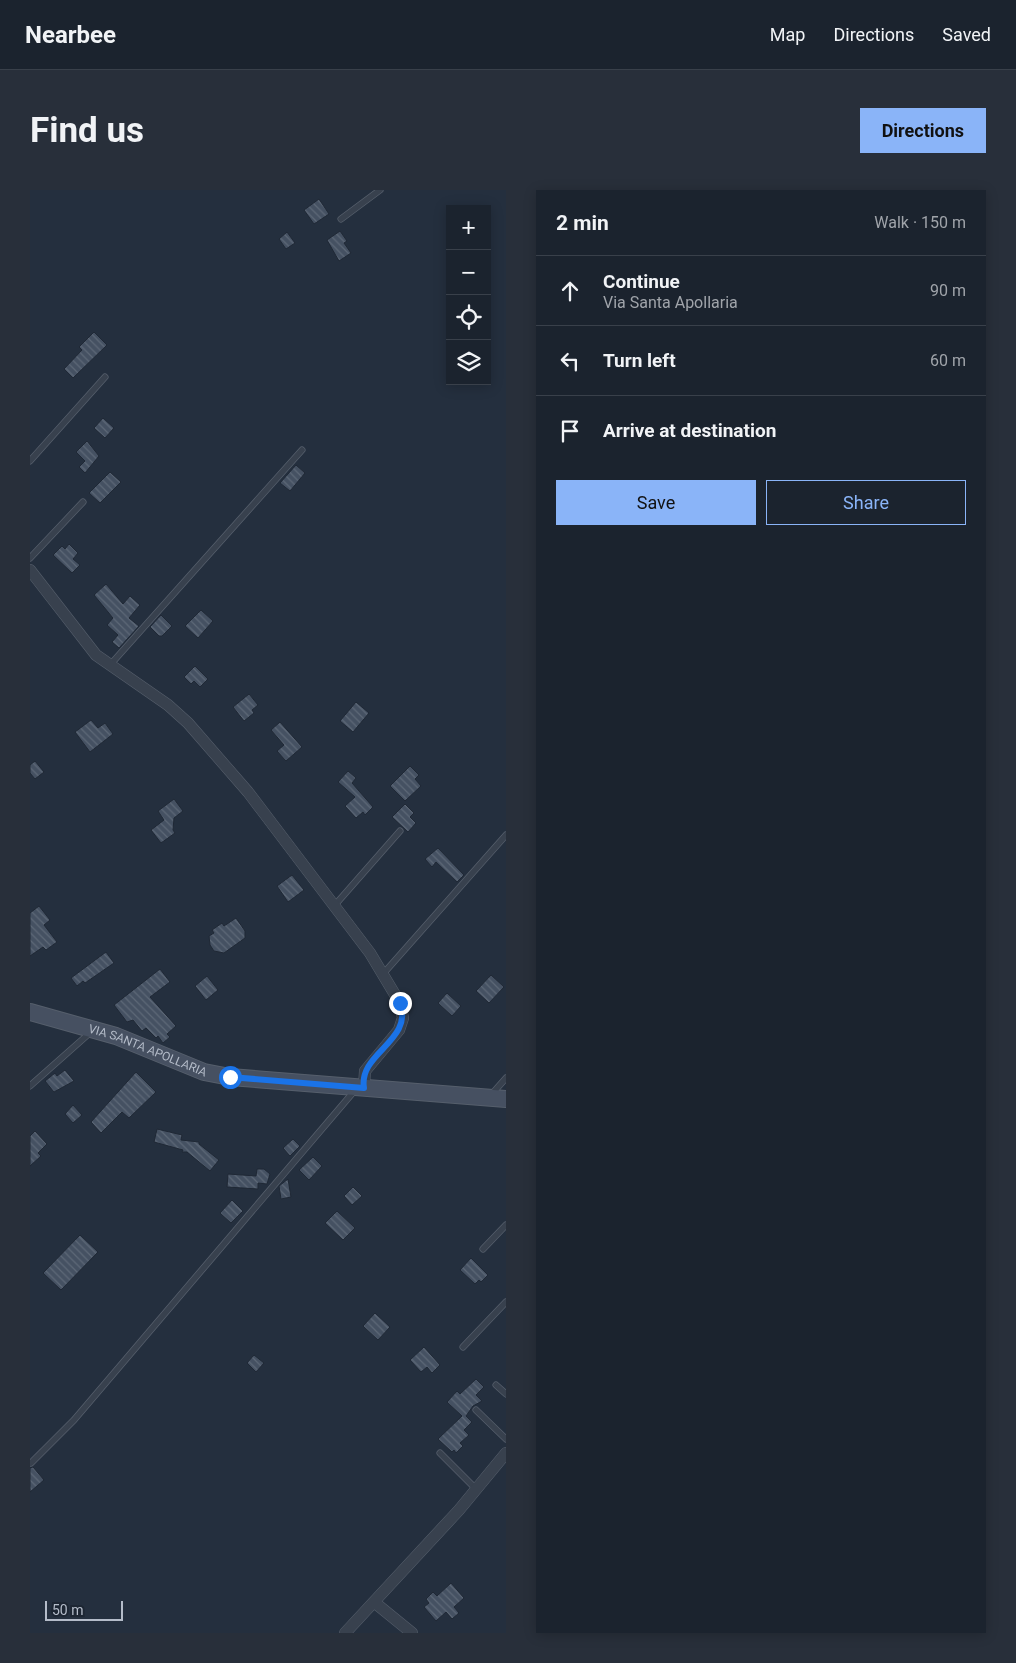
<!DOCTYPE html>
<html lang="en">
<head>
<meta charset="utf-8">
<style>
	body { margin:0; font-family:Roboto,sans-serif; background:#282f3a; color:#f1f3f6 }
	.controls { position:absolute; right:15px; top:15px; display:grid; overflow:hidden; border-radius:0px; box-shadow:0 2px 12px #0003 }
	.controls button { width:45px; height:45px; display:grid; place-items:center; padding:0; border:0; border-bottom:1px solid #39404a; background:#1b232e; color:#f1f3f6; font:25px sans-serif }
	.scale { position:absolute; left:15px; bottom:12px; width:78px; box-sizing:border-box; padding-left:5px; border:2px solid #b4bcc9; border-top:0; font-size:14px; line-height:18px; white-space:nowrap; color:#b4bcc9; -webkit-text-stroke:4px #1d2633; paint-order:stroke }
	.stop { position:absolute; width:15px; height:15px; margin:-11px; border:4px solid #1a73e8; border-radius:50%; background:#fff }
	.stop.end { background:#1a73e8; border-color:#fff; box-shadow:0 1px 5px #0008 }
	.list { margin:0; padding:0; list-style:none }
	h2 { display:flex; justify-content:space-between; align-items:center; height:65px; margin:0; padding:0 20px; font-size:21px }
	h2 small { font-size:16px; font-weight:400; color:#a0a4aa }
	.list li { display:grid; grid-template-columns:32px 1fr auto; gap:15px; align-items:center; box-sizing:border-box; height:70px; padding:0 20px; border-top:1px solid #39404a }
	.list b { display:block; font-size:19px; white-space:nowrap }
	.list p { margin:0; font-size:16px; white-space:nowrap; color:#a0a4aa }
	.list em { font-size:16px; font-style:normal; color:#a0a4aa }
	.actions { display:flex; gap:10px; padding:15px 20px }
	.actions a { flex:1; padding:11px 0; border:1px solid #8ab4f8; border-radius:0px; text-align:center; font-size:18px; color:#8ab4f8 }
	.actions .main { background:#8ab4f8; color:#111 }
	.icon { flex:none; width:28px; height:28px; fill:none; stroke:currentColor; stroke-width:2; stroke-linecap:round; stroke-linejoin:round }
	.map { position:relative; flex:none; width:476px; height:1443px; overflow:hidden; border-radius:0px }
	header { display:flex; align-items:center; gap:30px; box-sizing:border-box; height:70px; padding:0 25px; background:#1b232e; border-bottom:1px solid #39404a }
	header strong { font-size:24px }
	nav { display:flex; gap:28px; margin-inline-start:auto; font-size:18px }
	.intro { display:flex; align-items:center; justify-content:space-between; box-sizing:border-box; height:120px; padding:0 30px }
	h1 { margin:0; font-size:35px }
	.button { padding:12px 22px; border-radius:0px; background:#8ab4f8; color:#111; font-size:18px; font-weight:700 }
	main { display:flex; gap:30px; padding:0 30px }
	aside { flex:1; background:#1b232e; border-radius:0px; box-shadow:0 2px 12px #0003 }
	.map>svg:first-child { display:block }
</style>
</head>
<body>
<header>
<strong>Nearbee</strong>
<nav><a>Map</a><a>Directions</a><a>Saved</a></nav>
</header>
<div class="intro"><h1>Find us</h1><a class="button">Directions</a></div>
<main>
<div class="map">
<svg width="476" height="1443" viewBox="0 0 476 1443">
	<defs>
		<pattern id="building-back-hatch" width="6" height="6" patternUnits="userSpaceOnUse" patternTransform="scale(1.25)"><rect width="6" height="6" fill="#455162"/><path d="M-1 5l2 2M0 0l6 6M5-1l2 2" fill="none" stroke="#5d6877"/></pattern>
	</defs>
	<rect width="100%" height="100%" fill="#242f3e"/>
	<path fill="url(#building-back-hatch)" stroke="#1f2835" d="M289,9l10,15 -15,10 -10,-14z
		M310,41l7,10 -3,2 7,10 -12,8 -12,-21z
		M257,42l8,11 -9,6 -7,-10z
		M64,142l13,13 -34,33 -9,-9 18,-19 -3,-3z
		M73,228l11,10 -9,10 -11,-10z
		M57,251l12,15 -14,17 -6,-6 6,-6 -9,-9z
		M266,275l9,8 -15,18 -10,-8z
		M80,282l11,10 -21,21 -11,-10z
		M39,354l9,9 -5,6 7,6 -8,8 -19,-18 9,-9 3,3z
		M76,394l17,20 7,-8 10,9 -11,13 10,8 -20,22 -7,-6 6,-7 -11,-10 6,-7 -19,-23z
		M171,420l12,11 -15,17 -13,-12z
		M131,425l11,11 -10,10h-3l-9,-9z
		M165,476l13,13 -8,8 -6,-6 -3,3 -7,-7z
		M219,504l9,11 -6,5 2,3 -10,8 -11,-14z
		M326,512l13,11 -16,19 -13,-11z
		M61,530l7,8 7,-5 8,11 -23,18 -15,-20z
		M250,532l22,25 -16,14 -9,-10 7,-6 -13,-15z
		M5,571l9,11 -9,7 -5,-6v-8z
		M380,576l9,9 -4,4 6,7 -16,15 -15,-15z
		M318,581l8,7 -4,5 21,24 -8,8 -2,-3 -7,6 -11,-12 10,-9 -17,-15z
		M144,609l9,12 -9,7 -1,12 2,3 -14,10 -10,-13 13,-10 -6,-9z
		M375,614l9,9 -4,4 6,6 -8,9 -16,-15z
		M408,658l26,27 -7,7 -21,-20 -4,5 -7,-8z
		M262,685l12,15 -16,12 -11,-16z
		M9,716l11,14 -6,5 13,17 -11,8 -3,-3 -13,9v-43z
		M206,728l9,13v7l-21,15 -10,-2 -4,-6 -1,-9 5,-3 -2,-3 10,-7 2,3z
		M76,762l8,11 -29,20 -2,-2 -6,5 -6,-8z
		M130,779l10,13 -20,15 26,29 -9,8 3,3 -7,6 -5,-7 -2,2 -10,-10 -4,3 -9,-11 -6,2 -13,-17z
		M461,785l13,12 -15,16 -13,-12z
		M177,786l11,14 -12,10 -11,-14z
		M417,803l14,13 -9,10 -14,-13z
		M35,880l9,11 -20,11 -9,-11 10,-8 2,3z
		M106,882l20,20 -27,26 -7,-6 -21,21 -10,-11z
		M43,915l9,10 -9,8 -8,-9z
		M127,939l25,6 -1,5 18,2v2l20,16 -9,11 -23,-19h-5l1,-2 -29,-8z
		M5,941l12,13 -9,9 3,3 -11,10v-30z
		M263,949l7,7 -10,10 -7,-8z
		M283,967l9,9 -13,14 -10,-10z
		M227,979h7l6,5 -3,10 -9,-1v6l-31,-2 1,-13 28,2z
		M258,989l3,18 -10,2 -2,-13z
		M323,997l9,9 -10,9 -8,-9z
		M202,1010l11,11 -12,12 -11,-10z
		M307,1021l18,17 -12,12 -18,-17z
		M50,1045l18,17 -37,38 -18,-17z
		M441,1068l17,17 -7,7 -2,-2 -4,4 -15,-14z
		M345,1123l15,14 -12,13 -15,-14z
		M394,1157l16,18 -8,8 -5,-6 -6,5 -11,-12z
		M224,1165l10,8 -8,9 -9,-9z
		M446,1189l8,8 -8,8 6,6 -9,5 -7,10 6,6 -8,8 5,5 -9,8 3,3 -7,7 -2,-3 -2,2 -14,-13 24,-23 -15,-14 10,-11 3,3z
		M3,1277l11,13 -14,12v-24z
		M421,1393l13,15 -10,9 5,6 -7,6 -6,-7 -10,9 -12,-14 5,-4 -3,-4 7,-7 4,4z"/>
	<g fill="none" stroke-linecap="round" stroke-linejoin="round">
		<defs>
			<path id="lane" d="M311,29l39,-29
				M0,271l75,-84
				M0,368l53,-56
				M80,475l192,-215
				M305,715l65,-74
				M353,784l123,-139
				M0,896l62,-55
				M461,905l15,-17
				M453,1059l23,-24
				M433,1157l43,-45
				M466,1195l10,9
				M446,1220l30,29
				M410,1263l36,36
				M1,1273l43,-43 282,-331"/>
			<path id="street" d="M0,380l66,85 72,50 20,18 60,69 122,161 30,50 3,15 -4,12 -34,41 -1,16
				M344,1412l38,31
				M315,1443l114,-123 47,-57"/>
			<g id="secondary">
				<path id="s1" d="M0,822l86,24 88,36 26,5 276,22"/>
			</g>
		</defs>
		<use href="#lane" stroke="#565f6c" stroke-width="7"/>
		<use href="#street" stroke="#565f6c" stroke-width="12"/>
		<use href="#secondary" stroke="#565f6c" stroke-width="18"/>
		<use href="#lane" stroke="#38414e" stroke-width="5.5"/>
		<use href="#street" stroke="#38414e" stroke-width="11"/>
		<use href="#secondary" stroke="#465061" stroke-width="16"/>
	</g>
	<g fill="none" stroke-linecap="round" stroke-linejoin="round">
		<path stroke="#1a73e8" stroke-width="6" d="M200,887l134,11c-6,-35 50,-47 36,-85"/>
	</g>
	<g text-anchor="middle" stroke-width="4.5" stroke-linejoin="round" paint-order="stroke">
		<g font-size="12" fill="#b4bcc9" stroke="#1d2633">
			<text dy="4" stroke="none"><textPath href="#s1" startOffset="124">VIA SANTA APOLLARIA</textPath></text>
		</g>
	</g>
</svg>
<div class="controls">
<button>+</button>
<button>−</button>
<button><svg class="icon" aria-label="locate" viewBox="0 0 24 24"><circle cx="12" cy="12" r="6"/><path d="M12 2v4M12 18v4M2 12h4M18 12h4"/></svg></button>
<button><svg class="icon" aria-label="layers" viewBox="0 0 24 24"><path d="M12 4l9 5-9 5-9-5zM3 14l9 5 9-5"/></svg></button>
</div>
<div class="scale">50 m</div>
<div class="stop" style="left:200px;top:887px"></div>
<div class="stop end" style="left:370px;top:813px"></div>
</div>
<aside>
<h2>2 min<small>Walk · 150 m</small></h2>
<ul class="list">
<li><svg class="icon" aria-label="ahead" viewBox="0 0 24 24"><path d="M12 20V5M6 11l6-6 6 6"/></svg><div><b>Continue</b><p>Via Santa Apollaria</p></div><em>90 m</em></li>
<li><svg class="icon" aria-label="left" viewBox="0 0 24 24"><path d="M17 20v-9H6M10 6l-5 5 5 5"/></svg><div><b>Turn left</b></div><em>60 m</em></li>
<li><svg class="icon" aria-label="arrive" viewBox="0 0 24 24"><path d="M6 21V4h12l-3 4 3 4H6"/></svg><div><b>Arrive at destination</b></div></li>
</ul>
<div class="actions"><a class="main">Save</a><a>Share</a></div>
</aside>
</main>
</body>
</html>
